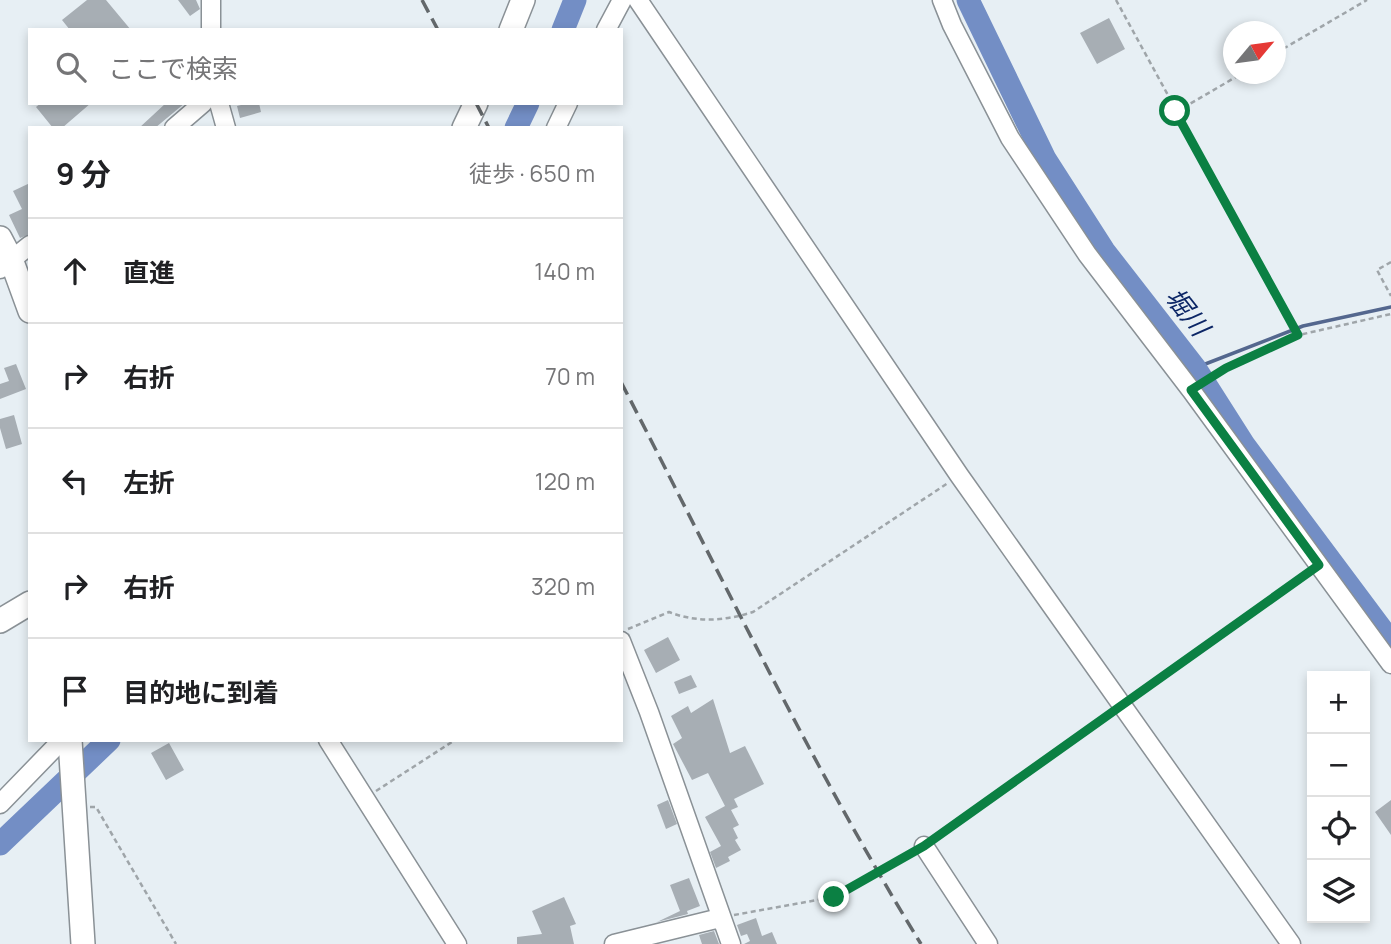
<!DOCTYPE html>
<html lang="ja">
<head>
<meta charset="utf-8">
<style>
	body { margin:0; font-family:Manrope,"Noto Sans JP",sans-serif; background:#f6f6f6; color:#202124 }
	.controls { position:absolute; right:21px; bottom:21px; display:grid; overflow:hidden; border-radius:0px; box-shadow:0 4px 10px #0003 }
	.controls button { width:63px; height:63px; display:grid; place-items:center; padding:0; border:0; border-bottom:2px solid #e0e0e0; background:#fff; color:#202124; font:35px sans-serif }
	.compass { position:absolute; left:1223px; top:21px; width:63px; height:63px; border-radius:50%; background:#fff; box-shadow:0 4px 10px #0003; rotate:61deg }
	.stop { position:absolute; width:21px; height:21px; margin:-16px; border:5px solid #0b8043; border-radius:50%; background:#fff }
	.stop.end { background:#0b8043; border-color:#fff; box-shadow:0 2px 7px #0008 }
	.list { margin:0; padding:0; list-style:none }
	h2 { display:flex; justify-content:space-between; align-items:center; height:91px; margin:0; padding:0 28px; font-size:30px }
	h2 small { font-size:23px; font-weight:400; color:#757577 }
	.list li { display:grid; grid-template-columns:46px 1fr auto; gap:21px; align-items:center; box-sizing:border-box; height:105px; padding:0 28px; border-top:2px solid #e0e0e0 }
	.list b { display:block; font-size:26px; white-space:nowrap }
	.list em { font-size:23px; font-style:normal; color:#757577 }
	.icon { flex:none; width:38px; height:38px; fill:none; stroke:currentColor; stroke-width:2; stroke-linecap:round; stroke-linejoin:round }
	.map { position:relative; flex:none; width:1391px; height:944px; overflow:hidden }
	.search { position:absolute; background:#fff; box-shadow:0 4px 10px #0003; left:28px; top:28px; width:595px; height:77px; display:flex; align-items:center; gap:18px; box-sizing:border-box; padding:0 24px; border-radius:0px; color:#757577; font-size:26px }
	.panel { position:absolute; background:#fff; box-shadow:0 4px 10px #0003; left:28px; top:126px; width:595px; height:616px; border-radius:0px }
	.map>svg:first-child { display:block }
</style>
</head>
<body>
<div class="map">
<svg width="1391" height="944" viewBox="0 0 1391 944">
	<rect width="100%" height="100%" fill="#e7eff4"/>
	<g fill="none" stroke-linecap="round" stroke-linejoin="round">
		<path stroke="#54678e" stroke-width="3.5" d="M1195,368l108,-42 88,-19"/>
		<path stroke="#738ec5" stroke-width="23" d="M968,0l77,159 59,92 91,117 49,77 147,197
			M563,30l12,-30
			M516,128l12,-25
			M0,844l109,-104"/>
	</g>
	<path fill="#a7aeb4" d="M87,0h19l25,30h-61l-8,-10z
		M178,0h18l4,9 -10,7z
		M1109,18l16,31 -28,15 -17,-31z
		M41,103h50l-29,25h-9l-17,-21z
		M166,103h19l-30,25h-16z
		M249,103h10l2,9 -21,6 -3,-12z
		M30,183v51l-10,4 -11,-23 13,-6 -9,-18z
		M16,364l10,25 -26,10v-15l9,-3 -5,-13z
		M14,415l8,29 -16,5 -6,-21v-9z
		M668,637l12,23 -24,13 -12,-23z
		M691,675l6,12 -18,7 -5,-12z
		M713,699l17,54 15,-7 19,38 -30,15 4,8 -7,3 8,15 -6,3 5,10 -3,2 6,10 -13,7 2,4 -14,7 -6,-16 11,-6 -16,-29 20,-11 -17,-33 -16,7 -19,-36 9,-6 -11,-22 17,-10 3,7z
		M169,743l15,27 -18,10 -15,-27z
		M668,800l9,24 -11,5 -9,-24z
		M1391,800v35l-16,-23z
		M689,878l11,28 -13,5 1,3 -31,8 23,-11 -10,-26z
		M564,897l12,27 -6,2 4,18h-57v-7l25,-3 -10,-23z
		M756,918l6,18 10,-4 5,12h-33l6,-3 -3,-7 -6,2 -4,-11z
		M714,931l5,13h-17l-3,-9z"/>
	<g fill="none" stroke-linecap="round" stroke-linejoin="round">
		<defs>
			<path id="minor" d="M211,0v30
				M638,0l321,475 332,469
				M942,0l10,25 58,113 77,116 104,136 200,274
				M606,30l16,-30
				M219,103l7,25
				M174,128l29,-25
				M556,128l12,-25
				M0,269l30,-24
				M621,641l28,71 82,232
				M328,740l129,204
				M0,804l62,-64
				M924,846l64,98
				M614,944l106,-26"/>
			<path id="major" d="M511,30l12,-30
				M464,128l12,-25
				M0,238l11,21 19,52
				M0,621l30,-18
				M70,740l13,204"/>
		</defs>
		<use href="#minor" stroke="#8a9196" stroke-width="21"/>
		<use href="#major" stroke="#8a9196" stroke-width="26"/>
		<path stroke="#9fa5a9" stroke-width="2.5" stroke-dasharray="5 3.5" stroke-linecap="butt" d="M1116,0l183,335
			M1276,53l91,-53
			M1176,112l65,-38
			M1391,262l-14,8 14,26
			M1203,382l23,-14 73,-33 92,-21
			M628,629l41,-17c28,11 56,9 84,0l195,-129
			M1134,697l174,-124
			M376,791l79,-51
			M90,807h6l80,137
			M937,837l174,-124
			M734,915l100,-18 77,-43"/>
		<use href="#minor" stroke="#fff" stroke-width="18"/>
		<use href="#major" stroke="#fff" stroke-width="23"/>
		<path stroke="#63686b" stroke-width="3.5" stroke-dasharray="14 7" stroke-linecap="butt" d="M422,0l16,30
			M476,103l13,25
			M621,382c98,189 189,381 300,562"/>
	</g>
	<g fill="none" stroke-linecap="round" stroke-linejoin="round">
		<path stroke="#0b8043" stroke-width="9" d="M834,897l90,-51 395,-281 -128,-175 35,-22 72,-33 -123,-224"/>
	</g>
	<g text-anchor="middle" stroke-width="6" stroke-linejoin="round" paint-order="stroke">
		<g font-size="26" font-style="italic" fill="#0c2666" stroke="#e7eff4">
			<text transform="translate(1187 312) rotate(52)" y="9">堀川</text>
		</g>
	</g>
</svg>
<div class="controls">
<button>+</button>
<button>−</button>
<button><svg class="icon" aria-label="locate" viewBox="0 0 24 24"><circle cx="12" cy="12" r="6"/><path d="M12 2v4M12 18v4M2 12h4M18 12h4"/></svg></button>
<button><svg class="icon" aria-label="layers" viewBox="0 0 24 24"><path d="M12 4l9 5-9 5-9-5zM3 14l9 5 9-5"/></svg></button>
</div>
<svg class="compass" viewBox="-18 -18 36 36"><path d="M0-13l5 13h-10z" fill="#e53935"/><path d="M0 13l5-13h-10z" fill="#757577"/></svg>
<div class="stop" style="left:1175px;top:111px"></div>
<div class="stop end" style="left:834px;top:897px"></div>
<div class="search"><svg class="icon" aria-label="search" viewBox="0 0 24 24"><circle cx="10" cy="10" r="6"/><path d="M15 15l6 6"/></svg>ここで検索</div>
<section class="panel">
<h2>9 分<small>徒歩 · 650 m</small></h2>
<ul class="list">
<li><svg class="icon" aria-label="ahead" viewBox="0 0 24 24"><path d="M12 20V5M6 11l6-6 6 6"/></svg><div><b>直進</b></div><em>140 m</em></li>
<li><svg class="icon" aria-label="right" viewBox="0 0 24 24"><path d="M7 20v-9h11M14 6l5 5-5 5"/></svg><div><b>右折</b></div><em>70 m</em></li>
<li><svg class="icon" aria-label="left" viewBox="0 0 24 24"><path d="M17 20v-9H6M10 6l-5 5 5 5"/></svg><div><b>左折</b></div><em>120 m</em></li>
<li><svg class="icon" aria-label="right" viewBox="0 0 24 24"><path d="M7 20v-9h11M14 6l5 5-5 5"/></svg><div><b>右折</b></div><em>320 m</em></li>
<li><svg class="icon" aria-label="arrive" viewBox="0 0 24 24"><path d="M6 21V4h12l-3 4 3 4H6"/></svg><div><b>目的地に到着</b></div></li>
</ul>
</section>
</div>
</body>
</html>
